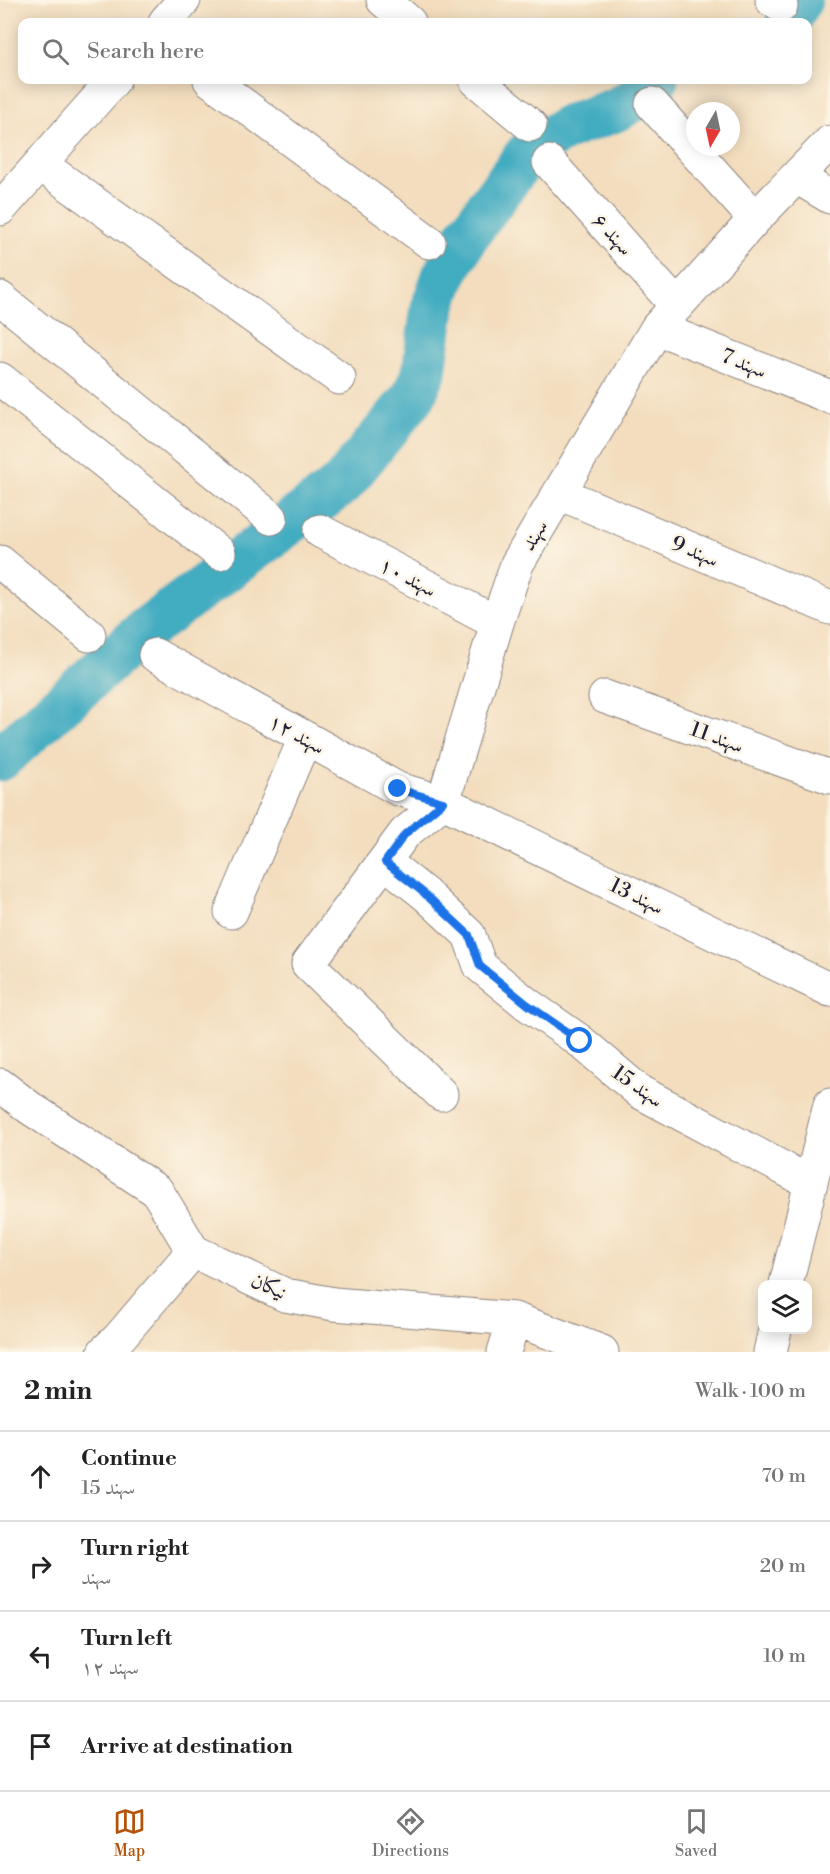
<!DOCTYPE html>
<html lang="en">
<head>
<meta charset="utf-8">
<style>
	body { margin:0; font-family:"Libre Bodoni",Amiri,serif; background:#f6f6f6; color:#222 }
	.controls { position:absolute; right:18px; bottom:18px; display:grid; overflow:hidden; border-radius:12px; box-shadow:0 3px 15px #0003 }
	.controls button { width:54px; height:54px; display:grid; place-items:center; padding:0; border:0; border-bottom:2px solid #e0e0e0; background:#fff; color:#222; font:30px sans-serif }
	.compass { position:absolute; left:686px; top:102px; width:54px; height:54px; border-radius:50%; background:#fff; box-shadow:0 3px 15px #0003; rotate:189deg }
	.stop { position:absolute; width:18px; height:18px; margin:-14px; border:4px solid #1a73e8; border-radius:50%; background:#fff }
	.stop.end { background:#1a73e8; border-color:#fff; box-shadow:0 2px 6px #0008 }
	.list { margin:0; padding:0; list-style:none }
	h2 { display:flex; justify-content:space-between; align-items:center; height:78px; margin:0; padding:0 24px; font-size:26px }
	h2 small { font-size:20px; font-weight:400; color:#767676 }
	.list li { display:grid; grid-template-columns:39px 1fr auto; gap:18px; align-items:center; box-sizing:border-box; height:90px; padding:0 24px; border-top:2px solid #e0e0e0 }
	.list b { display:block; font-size:22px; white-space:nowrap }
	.list p { margin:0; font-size:20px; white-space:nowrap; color:#767676 }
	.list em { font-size:20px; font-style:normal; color:#767676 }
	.icon { flex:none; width:33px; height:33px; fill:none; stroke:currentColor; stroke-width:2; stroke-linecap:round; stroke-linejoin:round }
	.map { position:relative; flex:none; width:830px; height:1352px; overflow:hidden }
	.search { position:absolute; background:#fff; box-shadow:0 3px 15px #0003; left:18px; right:18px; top:18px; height:66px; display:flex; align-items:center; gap:15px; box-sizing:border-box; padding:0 21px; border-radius:12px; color:#767676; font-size:22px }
	.sheet { height:438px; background:#fff }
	nav { display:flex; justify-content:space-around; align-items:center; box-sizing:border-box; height:84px; border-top:2px solid #e0e0e0; background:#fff; font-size:16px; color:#767676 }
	nav a { display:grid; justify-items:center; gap:3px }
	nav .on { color:#b45309 }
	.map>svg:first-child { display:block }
</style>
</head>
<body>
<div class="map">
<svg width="830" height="1352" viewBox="0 0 830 1352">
	<rect width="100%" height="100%" fill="#fcf5e5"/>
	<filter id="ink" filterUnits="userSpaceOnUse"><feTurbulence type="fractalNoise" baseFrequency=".0167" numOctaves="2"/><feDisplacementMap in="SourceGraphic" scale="12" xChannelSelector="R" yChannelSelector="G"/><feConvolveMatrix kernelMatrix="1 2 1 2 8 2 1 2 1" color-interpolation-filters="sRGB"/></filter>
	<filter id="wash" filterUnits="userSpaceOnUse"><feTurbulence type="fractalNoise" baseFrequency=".008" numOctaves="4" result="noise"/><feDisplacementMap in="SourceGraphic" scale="24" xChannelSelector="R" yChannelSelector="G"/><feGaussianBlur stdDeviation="1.35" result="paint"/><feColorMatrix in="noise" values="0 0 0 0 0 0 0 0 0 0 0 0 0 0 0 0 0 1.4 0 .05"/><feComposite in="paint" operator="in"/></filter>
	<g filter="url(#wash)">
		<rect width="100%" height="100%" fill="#f3ddbe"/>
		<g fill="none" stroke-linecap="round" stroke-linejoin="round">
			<path stroke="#42acc1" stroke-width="45" d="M788,22l12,-22
				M0,759l145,-129 197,-146 71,-87 11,-25 9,-65 11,-31 22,-39 60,-82 21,-16 21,-12 47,-17 28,-15 13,-15"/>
		</g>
	</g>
	<g filter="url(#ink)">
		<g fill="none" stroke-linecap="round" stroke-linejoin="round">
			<defs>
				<path id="minor" d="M383,0l26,22
					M772,0l9,6
					M165,22l19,-22
					M210,80l219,162
					M476,80l54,45
					M652,104l103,115
					M549,162l128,144
					M40,164l299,214
					M797,177l33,20
					M0,209l114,-129
					M0,298l271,220
					M657,328l173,69
					M0,379l219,174
					M559,493l271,115
					M320,531l177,92
					M0,562l89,73
					M155,655l243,134 45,13 387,188
					M605,697l225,80
					M385,862l40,32 44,41 11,31 47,38 53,37 60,51 171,91
					M231,912l74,-174
					M0,1085l30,23 127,83 36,60 92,44 49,9 180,15 88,33
					M441,1094l-133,-130 97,-131 38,-31 54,-179 20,-59 140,-236 98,-109 75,-77
					M786,1284l44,-179
					M104,1352l15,-14 74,-87
					M504,1352l10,-33
					M770,1352l5,-22"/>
			</defs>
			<use href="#minor" stroke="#8a807c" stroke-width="35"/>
			<use href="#minor" stroke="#fff" stroke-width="33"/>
		</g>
	</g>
	<g fill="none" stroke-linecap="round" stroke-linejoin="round" filter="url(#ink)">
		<path stroke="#1a73e8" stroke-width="8" d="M398,789l45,13 -38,32 -20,28 40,32 44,41 11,31 47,38 53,37"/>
	</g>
	<g text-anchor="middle" stroke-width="5" stroke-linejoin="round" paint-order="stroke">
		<g font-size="21" fill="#22223b" stroke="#fcf5e5">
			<text transform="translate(613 234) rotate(48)" y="7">سهند ۶</text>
			<text transform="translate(744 363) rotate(22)" y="7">سهند 7</text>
			<text transform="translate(534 535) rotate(-59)" y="7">سهند</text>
			<text transform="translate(695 551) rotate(23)" y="7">سهند 9</text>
			<text transform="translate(408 577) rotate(28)" y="7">سهند ۱۰</text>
			<text transform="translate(297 734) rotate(29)" y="7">سهند ۱۲</text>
			<text transform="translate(717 737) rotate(20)" y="7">سهند 11</text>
			<text transform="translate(637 896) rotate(26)" y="7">سهند 13</text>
			<text transform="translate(638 1086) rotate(35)" y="7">سهند 15</text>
			<text transform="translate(269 1286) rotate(23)" y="7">نیکان</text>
		</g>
	</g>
</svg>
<div class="controls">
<button><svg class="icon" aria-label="layers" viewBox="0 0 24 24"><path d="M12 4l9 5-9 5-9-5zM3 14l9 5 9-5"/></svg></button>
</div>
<svg class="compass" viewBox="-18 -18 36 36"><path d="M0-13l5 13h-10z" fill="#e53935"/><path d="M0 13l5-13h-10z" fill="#767676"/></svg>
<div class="stop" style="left:580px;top:1041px"></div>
<div class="stop end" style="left:398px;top:789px"></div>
<div class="search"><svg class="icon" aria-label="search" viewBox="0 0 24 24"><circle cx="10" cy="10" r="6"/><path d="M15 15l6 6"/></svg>Search here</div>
</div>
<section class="sheet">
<h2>2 min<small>Walk · 100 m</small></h2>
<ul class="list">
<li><svg class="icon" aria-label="ahead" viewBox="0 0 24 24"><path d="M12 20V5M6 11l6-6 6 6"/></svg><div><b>Continue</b><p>سهند 15</p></div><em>70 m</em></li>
<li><svg class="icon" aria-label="right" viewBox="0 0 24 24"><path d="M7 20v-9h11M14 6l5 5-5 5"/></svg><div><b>Turn right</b><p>سهند</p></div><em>20 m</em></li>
<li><svg class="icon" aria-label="left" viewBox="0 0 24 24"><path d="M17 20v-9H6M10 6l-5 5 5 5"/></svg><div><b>Turn left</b><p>سهند ۱۲</p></div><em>10 m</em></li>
<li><svg class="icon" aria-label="arrive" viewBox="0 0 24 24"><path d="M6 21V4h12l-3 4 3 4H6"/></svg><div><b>Arrive at destination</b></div></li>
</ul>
</section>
<nav>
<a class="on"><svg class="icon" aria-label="map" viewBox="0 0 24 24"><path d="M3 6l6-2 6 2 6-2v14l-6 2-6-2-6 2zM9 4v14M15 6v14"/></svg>Map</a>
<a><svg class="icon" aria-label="directions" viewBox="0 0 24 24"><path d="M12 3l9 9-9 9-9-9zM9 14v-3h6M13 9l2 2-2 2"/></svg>Directions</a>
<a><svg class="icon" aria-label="saved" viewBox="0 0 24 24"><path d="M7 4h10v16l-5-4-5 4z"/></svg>Saved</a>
</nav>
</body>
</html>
